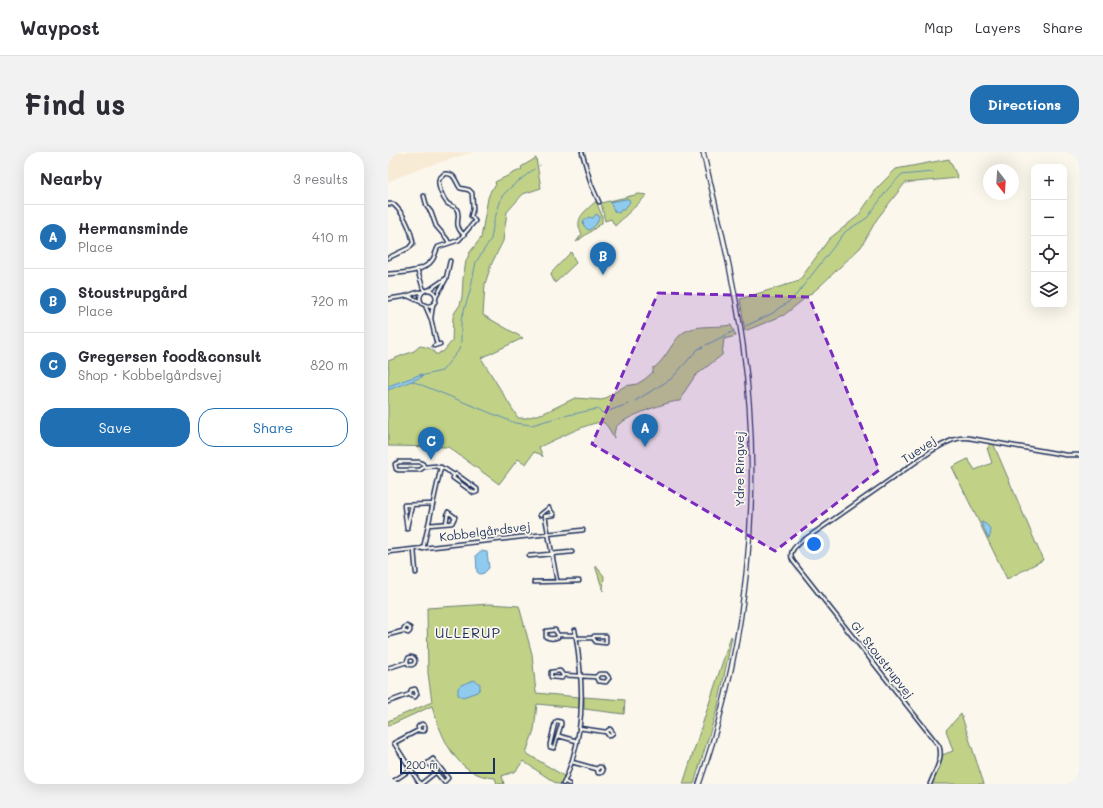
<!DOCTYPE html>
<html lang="en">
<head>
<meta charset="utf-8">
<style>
	body { margin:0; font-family:Mali,sans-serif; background:#f2f2f3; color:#2b2b33 }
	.controls { position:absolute; right:12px; top:12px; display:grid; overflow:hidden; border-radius:8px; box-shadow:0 4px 16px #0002 }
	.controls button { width:36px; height:36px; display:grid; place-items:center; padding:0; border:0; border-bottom:1px solid #e1e1e2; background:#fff; color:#2b2b33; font:20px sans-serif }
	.compass { position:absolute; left:595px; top:12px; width:36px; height:36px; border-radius:50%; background:#fff; box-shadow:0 4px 16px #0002; rotate:163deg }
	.scale { position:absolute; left:12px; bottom:10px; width:95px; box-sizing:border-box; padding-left:4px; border:2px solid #1b2f5e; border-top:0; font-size:11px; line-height:14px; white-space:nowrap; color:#1b2f5e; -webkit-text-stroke:3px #fbf7ec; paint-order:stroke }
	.you { position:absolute; left:426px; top:392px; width:14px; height:14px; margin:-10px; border:3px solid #fff; border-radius:50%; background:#1a73e8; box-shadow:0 0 0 6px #1a73e833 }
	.badge { display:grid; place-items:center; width:26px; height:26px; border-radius:50%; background:#1f6fb2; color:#fff; font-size:13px; font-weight:700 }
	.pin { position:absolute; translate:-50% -33px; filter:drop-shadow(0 1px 2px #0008) }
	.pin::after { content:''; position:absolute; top:21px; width:14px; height:12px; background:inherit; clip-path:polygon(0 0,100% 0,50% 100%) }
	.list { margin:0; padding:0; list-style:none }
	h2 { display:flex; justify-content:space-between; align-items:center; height:52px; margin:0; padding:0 16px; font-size:17px }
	h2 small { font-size:13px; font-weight:400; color:#7c7c81 }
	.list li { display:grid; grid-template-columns:26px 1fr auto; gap:12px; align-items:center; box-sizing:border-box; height:64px; padding:0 16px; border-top:1px solid #e1e1e2 }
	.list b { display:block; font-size:15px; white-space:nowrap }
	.list p { margin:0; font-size:13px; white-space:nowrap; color:#7c7c81 }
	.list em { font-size:13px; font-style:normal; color:#7c7c81 }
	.actions { display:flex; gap:8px; padding:12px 16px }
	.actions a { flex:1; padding:9px 0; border:1px solid #1f6fb2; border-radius:16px; text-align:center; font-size:14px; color:#1f6fb2 }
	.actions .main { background:#1f6fb2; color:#fff }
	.icon { flex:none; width:22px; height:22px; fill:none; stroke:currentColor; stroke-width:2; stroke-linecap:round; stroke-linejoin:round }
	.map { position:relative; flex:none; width:691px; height:632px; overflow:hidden; border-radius:16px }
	header { display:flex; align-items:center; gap:24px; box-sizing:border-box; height:56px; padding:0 20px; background:#fff; border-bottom:1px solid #e1e1e2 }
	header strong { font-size:19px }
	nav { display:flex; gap:22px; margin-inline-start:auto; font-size:14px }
	.intro { display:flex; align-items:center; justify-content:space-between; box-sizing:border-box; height:96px; padding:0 24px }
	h1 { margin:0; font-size:28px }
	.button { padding:10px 18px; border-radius:16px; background:#1f6fb2; color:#fff; font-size:14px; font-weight:700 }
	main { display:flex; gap:24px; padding:0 24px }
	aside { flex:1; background:#fff; border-radius:16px; box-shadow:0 4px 16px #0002 }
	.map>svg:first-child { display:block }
</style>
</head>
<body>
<header>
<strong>Waypost</strong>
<nav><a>Map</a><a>Layers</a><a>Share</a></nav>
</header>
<div class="intro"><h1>Find us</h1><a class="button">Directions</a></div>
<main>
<aside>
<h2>Nearby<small>3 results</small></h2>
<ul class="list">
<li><span class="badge">A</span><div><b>Hermansminde</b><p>Place</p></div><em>410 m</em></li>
<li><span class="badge">B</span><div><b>Stoustrupgård</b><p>Place</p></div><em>720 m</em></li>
<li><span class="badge">C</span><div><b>Gregersen food&amp;consult</b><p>Shop · Kobbelgårdsvej</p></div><em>820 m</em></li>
</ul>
<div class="actions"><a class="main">Save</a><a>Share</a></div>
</aside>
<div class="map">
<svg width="691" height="632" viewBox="0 0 691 632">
	<rect width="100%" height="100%" fill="#fbf7ec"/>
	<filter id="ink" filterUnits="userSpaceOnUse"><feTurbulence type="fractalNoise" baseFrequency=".025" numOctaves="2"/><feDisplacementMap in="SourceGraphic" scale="8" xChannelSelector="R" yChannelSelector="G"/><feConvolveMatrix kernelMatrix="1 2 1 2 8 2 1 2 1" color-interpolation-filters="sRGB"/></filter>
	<g filter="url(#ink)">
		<path fill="#f8ebd6" d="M0,0h85l-60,19 -25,11z"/>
		<path fill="#c1d287" stroke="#6e8072" d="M148,6l5,30 -18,6 -16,18 -4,29 -12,24 -6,19 -2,31 40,23 -42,20 37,60h8l18,-5 31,-15 27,2 23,-14 12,-2 8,-5 8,-7v-5l1,1c13,-10 19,-29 30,-36 14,-8 32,-4 47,-7l5,11 -12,3 -2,16 -27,21 -12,18 -2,7c-11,-1 -56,16 -64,25 -3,4 -3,8 -3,12 -2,-4 -6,-12 -10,-15 -8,-5 -55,20 -65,24l4,10 -3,-3 -6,-2 -8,12 -8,-5 -19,25 -51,-37 -60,-1v-72l1,-1 -1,-12 26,-10 6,-5c6,1 13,2 15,8h4l1,-2h3l9,-11 1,-24 2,-5 5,-7 2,-8 1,-18 3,-18 4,-9 11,-14 7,-40 3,-8 5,-5 -1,-3 27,-13 -1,-2z
			M561,7l9,19 -53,5 -28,36 -16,28 -42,40 -35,28 -39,16 -5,-32 59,-18 30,-42 29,-23 20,-29 18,-18z
			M251,42l8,1 -32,31 -4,-7 -6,2 -4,-18z
			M208,49l6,15v7l-26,19 6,-8c-9,-16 3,-22 14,-33z
			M183,100l5,11 -21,20 -4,-8 1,-3z
			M601,290l4,1 50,117 -36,19 -55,-112 16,-8 7,11 17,-7 -5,-15h2z
			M207,413l9,11 -1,15z
			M102,452l29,2 13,48 4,39 43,4v11l-42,-4 -3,26 -8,23 38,23 -3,8h-4l-34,-23 -7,10 -14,5 2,8h-7l-2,-6c-39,-2 -53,-40 -63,-72l-44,20v-5l44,-19 -4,-29 -1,-65z
			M343,484l1,1 -14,69 -24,78h-11z
			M196,545l41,3 -1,14 -40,-5z
			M573,562l23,70h-52l10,-29 11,-4 -7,-21z"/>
		<path fill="#8fcbef" stroke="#618db5" d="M238,47h3l1,3 -6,8h-3l-2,3 -5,-2 -4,-9z
			M208,62l3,2c0,6 -6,13 -11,14l-4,-4 -1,-4 5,-5 5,1z
			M34,222v3l-34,13v-4z
			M593,370c8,2 12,9 8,16h-1z
			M93,399l6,1 2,16 -5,5 -4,1 -3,-2 -1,-17z
			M86,528l6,4v5l-3,3 -14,5 -5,-2v-7l3,-3z"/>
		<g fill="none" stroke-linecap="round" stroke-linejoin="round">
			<path stroke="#618db5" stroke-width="1" d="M151,14l1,-1
				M358,174l27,-13 7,-6 6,-3 10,-9 50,-64 21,-13 21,-29 13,-14 32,-3
				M318,193l28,-14
				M32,224l22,-5 17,-21 2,-7v-23l9,-29 6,-29 15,-23 3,-18 8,-25 8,-8 24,-19
				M24,229l103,42 17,2 27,-8 38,-8 6,4 25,-9
				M247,249l36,-22 27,-30 5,-2"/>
			<defs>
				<path id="street" d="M194,0l9,32 8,18
					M36,44l3,11 4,5 5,14 11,13 2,4
					M0,52h5c10,8 18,25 20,39l-4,5 -21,10
					M29,117l7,22
					M0,122c14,-1 37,-2 45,-15 2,-4 3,-8 5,-12l21,-7 16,-19 -4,-5 2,-7 -1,-16 -3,-3 -9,-2c-5,-7 -5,-16 -16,-14l-5,5c-2,7 4,19 8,24 3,3 6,2 9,5 7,9 -5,15 8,27
					M41,138l16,-11
					M32 146a8 8 0 1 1 16 0a8 8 0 1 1-16 0Z
					M20,144l13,6
					M48,145l10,-18 4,-18
					M0,147l19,-3 11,-4h4
					M37,153l6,14 6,26
					M43,166l2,-14
					M46,194l6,-2
					M36,315l-1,-3 -3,-2h-21l-4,2 1,5 2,1h22l4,-3 11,-1 10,3 9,6 -1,3 21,15 3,-1v-3l-21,-15 -2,1
					M152,363l9,-7 5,7 -9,1 12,65
					M40,373l24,-2 3,-6 -7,-5 -2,11
					M19,375l5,-22
					M19,377l-3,-24 29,-1
					M35,397l18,-82
					M26,398l2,23
					M0,400l195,-22
					M141,404l43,-4
					M146,430l45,-1
					M0,483l15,-4 5,2 2,-2v-3l-4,-2 -2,2 -1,3
					M170,483v2c-4,2 -8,2 -12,0v-6l9,-1 3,5h18
					M189,486h16l3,4 10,1v-7h-12l-1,2
					M19 509a4 4 0 1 1 8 0a4 4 0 1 1-8 0Z
					M0,516l19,-6
					M175,523l-3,-4 -9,1v5l11,1 1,-3 33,2 2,4 8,1 3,-4 -3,-4h-7l-3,3
					M0,550l22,-8 1,2 4,1 2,-3 -2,-5 -4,1 -1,4
					M169,569l4,1v3l-7,23 -4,-1v-3l5,-21z
					M191,576l27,4 3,4 4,-3 -3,-4 -4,3
					M31,578l-1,-3 2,-2 2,-1 3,2v3l-1,2h-3l-2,-1 -25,13 26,41
					M171,584l18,5
					M45,607l15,19 -4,4 -16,-19z
					M184,610l25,7 2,-2h2l2,4 -2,2h-3l-1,-4
					M177,630l4,2
					M1,632l21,-14
					M33,632l15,-12
					M175,632c4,-7 6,-15 9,-23 14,-43 10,-87 3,-131
					M542,632c4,-11 14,-26 9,-38l-146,-185c-4,-7 -1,-12 5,-17l135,-94c11,-6 23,-14 36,-12l97,17h13"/>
				<path id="secondary" d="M311,632c49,-140 64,-292 44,-439 -9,-65 -25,-129 -40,-193"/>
			</defs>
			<use href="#street" stroke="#1b2f5e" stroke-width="5.5"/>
			<use href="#secondary" stroke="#1b2f5e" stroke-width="6"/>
			<use href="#street" stroke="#fbf7ec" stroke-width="2.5"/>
			<use href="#secondary" stroke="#fbf7ec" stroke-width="3.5"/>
		</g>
	</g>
	<path fill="#7b2cbf" fill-opacity="0.2" stroke="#7b2cbf" stroke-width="3" stroke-dasharray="8 5" stroke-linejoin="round" d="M270,141l151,4 70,173 -104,81 -183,-107z"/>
	<g text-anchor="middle" stroke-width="3.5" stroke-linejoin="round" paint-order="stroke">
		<g font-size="12" fill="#1b2f5e" stroke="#fbf7ec">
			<text transform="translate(531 298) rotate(-34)" y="4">Tuevej</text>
			<text transform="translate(352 317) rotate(-90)" y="4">Ydre Ringvej</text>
			<text transform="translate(97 380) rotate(-7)" y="4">Kobbelgårdsvej</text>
			<text transform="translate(494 508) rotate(52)" y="4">Gl. Stoustrupvej</text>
		</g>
		<g font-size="14" letter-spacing="1" fill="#1b2f5e" stroke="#fbf7ec">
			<text x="80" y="486">ULLERUP</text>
		</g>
	</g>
</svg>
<div class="controls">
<button>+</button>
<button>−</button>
<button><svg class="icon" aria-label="locate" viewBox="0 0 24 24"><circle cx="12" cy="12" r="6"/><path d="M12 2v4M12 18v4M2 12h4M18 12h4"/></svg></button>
<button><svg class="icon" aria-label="layers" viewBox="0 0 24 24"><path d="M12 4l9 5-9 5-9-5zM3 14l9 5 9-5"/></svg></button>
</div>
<svg class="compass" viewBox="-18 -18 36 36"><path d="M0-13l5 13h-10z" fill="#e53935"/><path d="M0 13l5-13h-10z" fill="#7c7c81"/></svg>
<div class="scale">200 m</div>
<div class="you"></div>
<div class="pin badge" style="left:257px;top:295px">A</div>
<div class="pin badge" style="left:215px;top:123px">B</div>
<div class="pin badge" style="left:43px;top:308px">C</div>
</div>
</main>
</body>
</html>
